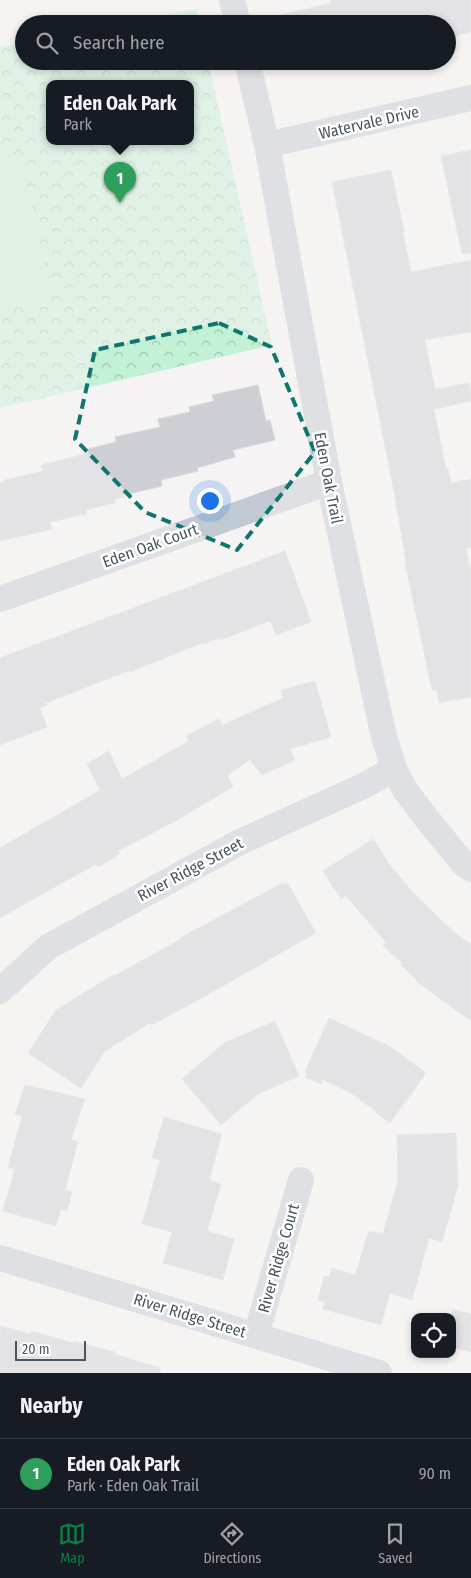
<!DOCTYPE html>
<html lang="en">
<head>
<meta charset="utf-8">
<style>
	body { margin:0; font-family:"Fira Sans Condensed",sans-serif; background:#242831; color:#f1f3f6 }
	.controls { position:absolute; right:15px; bottom:15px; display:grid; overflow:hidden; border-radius:10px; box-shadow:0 2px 8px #0003 }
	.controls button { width:45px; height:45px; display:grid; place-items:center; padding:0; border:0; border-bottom:1px solid #363941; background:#171b24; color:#f1f3f6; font:25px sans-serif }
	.scale { position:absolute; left:15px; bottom:12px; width:71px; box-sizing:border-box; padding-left:5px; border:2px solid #4a5661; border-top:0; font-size:14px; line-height:18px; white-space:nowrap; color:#4a5661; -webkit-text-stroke:4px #fff; paint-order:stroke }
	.you { position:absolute; left:209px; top:500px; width:18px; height:18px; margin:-12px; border:4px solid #fff; border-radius:50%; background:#1a73e8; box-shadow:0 0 0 8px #1a73e833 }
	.badge { display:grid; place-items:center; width:32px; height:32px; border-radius:50%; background:#0b8043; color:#fff; font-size:16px; font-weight:700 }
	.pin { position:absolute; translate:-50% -41px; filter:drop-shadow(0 1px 2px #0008) }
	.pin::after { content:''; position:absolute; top:26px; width:18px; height:15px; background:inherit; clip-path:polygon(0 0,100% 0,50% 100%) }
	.popup { position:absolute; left:46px; top:80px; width:148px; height:65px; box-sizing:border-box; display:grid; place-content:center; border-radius:10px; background:#171b24; filter:drop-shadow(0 1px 4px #0005); font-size:16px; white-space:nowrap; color:#9ea1a6 }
	.popup b { font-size:19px; color:#f1f3f6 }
	.popup::after { content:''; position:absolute; left:50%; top:100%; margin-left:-10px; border:10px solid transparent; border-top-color:#171b24 }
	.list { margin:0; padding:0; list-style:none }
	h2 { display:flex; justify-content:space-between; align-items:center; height:65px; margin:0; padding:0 20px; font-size:21px }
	h2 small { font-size:16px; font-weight:400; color:#9ea1a6 }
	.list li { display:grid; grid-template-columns:32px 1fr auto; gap:15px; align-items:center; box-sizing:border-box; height:70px; padding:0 20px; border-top:1px solid #363941 }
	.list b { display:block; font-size:19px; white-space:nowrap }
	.list p { margin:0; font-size:16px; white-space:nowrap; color:#9ea1a6 }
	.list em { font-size:16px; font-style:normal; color:#9ea1a6 }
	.icon { flex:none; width:28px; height:28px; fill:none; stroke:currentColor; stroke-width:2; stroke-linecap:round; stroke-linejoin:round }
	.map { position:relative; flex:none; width:471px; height:1373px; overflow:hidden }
	.search { position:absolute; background:#171b24; box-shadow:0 2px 8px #0003; left:15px; right:15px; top:15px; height:55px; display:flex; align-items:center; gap:12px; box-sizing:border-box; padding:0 18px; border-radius:28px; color:#9ea1a6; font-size:19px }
	.sheet { height:135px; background:#171b24 }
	nav { display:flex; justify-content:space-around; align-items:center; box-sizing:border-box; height:70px; border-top:1px solid #363941; background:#171b24; font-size:14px; color:#9ea1a6 }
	nav a { display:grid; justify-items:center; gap:2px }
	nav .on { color:#0b8043 }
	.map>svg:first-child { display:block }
</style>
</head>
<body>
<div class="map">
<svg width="471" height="1373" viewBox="0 0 471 1373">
	<defs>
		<pattern id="park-crowns" width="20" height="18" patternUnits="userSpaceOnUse" patternTransform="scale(1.25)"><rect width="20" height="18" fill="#c3f1d5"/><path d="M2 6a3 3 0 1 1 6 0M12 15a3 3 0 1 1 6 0" fill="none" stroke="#a0c6b0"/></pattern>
	</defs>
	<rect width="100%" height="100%" fill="#f5f3f3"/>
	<path fill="url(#park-crowns)" fill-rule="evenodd" d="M196,9l3,15h-71z
		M24,43v18h184l64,284 -272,63v-361zM50,84h140v58h-140z"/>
	<path fill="#c3f1d5" d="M20,154l32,146 -52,11v-152z"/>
	<path fill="#cdcfd5" stroke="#d7d9de" d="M330,0h141v32l-24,6v-14h-171v-8l55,-13z
		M471,150v103l-9,1 -21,-98z
		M391,170l13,61 -1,2 8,39 60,-12v72l-46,8 10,49 34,-6 2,12v6l-37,8 12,60h2l3,14 20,-4v68l-5,1 5,24v125l-32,6 -2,-13h-5l-27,-128h1l-11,-65 -63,-315z
		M258,385l8,36 4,-1 5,20 -42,10 2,7 -38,11 1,3 -37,9 1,6 -38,9v2l-10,2 1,4 -29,7 1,4 -37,8 2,7 -52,12v-58l5,-1v-2l38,-9 -2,-6 44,-11 -1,-4 32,-8 -1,-5 45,-10 -2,-8 32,-7 -1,-5 25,-6 -2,-6z
		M285,551l26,71 -35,13 -6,-14 -49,19 -1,-2 -17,6 -1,-1 -72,29v-2l-84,33 1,2 -7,3 7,19 -47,18v-87z
		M315,681l16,56 -41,12 5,11 -33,15 -12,-15 -23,15 6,12 -56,33 -59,31 2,3 -22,13 -2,-3 -96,54v-70l100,-58 -13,-26 22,-13 13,28 67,-38 -3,-5 33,-17 3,6 61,-27 -2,-8z
		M373,839l17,26 25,30 42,40 14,9v77l-55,-40 1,-1 -16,-15 1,-2 -19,-17 3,-4 -40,-46 -5,3 -18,-28z
		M281,884h7l28,49 -127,72 -38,20 -1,-2 -45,28 -24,37 -53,-35 28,-43 57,-35 1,1 67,-37 -1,-1z
		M329,1018l60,28 37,27 -36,50 -15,-11 1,-1 -27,-19 -26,-12 -2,4 -15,-6v-9z
		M275,1021l24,55 -41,18 -37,31 -39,-46 42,-36z
		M25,1085l60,14 -14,41 7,2 -13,48 7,2 -5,19 -6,-2 -5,17 -53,-15 12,-42 -7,-2 14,-51 -7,-2z
		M164,1117l58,17 -13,46 12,4 -14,47 27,8 -11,41 -60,-17 9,-31 -30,-8 18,-64 -8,-2z
		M456,1133l2,53 -16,56 -13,-4 -17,62 -22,-7 -9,32 -58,-16 2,-7 -7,-2 6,-24 5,1 3,-9 23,7 14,-44 14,3 15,-54 -1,-45z
		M452,1309l19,5v38l-19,-5z
		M0,1326l30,8 1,-3 42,12v-2l42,11 -1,2 46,14v5h-160z"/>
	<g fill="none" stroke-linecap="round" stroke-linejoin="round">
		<path stroke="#c1cad2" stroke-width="26" d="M232,0l6,24
			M247,61l20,84 62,337 54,251 11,36 11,21 22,29 36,44 8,6
			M267,145l204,-47
			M0,599l329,-117
			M0,991l48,-44 192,-105 123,-56 31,-17
			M0,1258l379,115
			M256,1335l45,-155"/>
	</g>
	<path d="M0 0H471V1373H0ZM219,323l52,24 44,105 -78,98 -92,-38 -70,-73 20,-89z" fill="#f5f3f3" fill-opacity=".55" fill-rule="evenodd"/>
	<path fill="none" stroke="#0f766e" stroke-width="4" stroke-dasharray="10 6" stroke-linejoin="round" d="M219,323l52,24 44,105 -78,98 -92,-38 -70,-73 20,-89z"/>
	<g text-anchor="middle" stroke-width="5" stroke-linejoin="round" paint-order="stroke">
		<g font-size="16" fill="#4a5661" stroke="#fff">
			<text transform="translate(369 122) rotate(-13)" y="6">Watervale Drive</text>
			<text transform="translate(329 478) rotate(79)" y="6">Eden Oak Trail</text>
			<text transform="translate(150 545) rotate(-20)" y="6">Eden Oak Court</text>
			<text transform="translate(190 869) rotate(-28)" y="6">River Ridge Street</text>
			<text transform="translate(278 1258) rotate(-74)" y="6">River Ridge Court</text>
			<text transform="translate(190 1315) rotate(17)" y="6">River Ridge Street</text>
		</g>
	</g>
</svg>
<div class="controls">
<button><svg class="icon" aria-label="locate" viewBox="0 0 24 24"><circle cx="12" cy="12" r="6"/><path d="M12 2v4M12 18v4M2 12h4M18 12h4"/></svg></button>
</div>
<div class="scale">20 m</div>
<div class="you"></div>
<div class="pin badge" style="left:120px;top:203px;background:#2e9e5b">1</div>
<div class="popup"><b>Eden Oak Park</b>Park</div>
<div class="search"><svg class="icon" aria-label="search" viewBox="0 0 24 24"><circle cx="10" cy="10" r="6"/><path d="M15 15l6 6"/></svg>Search here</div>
</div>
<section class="sheet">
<h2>Nearby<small></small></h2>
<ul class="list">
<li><span class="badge" style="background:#2e9e5b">1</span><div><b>Eden Oak Park</b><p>Park · Eden Oak Trail</p></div><em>90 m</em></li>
</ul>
</section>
<nav>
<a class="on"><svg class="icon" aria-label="map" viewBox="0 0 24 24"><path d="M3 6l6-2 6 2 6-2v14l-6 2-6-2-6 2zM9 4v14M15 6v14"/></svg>Map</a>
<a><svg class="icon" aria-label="directions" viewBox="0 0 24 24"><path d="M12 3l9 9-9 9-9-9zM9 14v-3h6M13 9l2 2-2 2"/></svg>Directions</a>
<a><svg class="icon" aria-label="saved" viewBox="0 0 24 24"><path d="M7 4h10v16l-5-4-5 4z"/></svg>Saved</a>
</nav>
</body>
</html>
